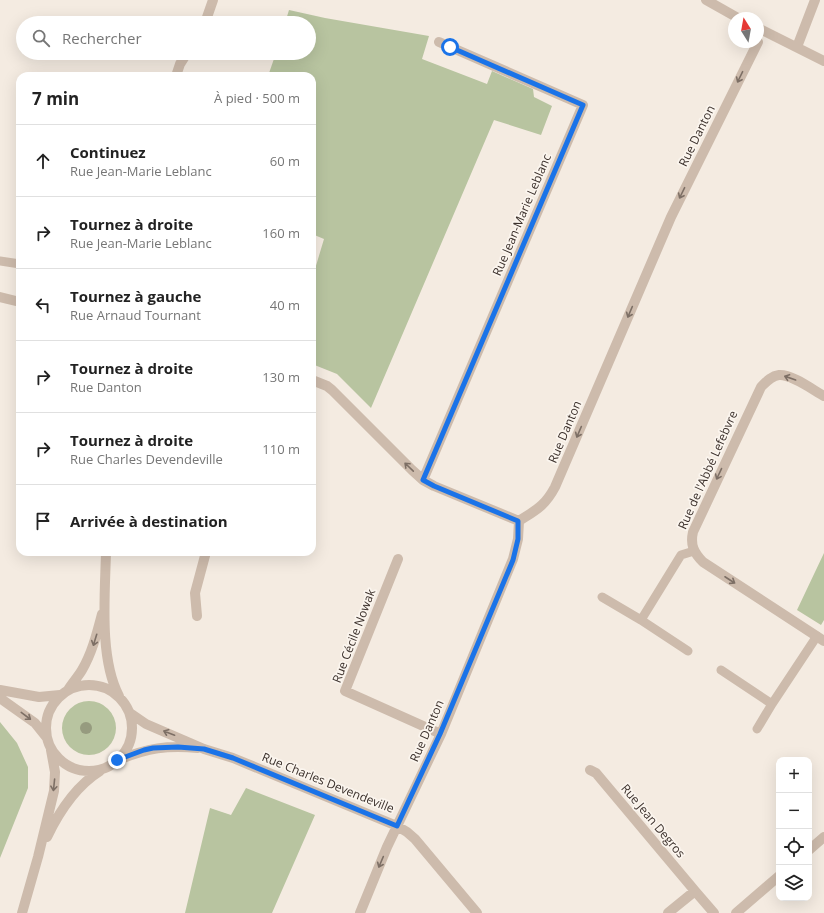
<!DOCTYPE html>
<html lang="fr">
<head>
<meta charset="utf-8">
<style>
	body { margin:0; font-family:"Open Sans",sans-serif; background:#f6f6f6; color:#222 }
	.controls { position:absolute; right:12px; bottom:12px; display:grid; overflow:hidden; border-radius:8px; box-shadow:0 4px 16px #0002 }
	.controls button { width:36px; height:36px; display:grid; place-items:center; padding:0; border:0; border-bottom:1px solid #e0e0e0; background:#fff; color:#222; font:20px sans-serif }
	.compass { position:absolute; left:728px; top:12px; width:36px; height:36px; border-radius:50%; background:#fff; box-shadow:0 4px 16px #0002; rotate:349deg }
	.stop { position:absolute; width:12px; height:12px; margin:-9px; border:3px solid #1a73e8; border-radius:50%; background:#fff }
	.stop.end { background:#1a73e8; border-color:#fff; box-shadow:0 1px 4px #0008 }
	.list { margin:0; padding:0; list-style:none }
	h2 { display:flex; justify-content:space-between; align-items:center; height:52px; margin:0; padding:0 16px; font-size:17px }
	h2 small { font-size:13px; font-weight:400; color:#767676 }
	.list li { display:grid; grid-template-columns:26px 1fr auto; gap:12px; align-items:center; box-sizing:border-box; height:72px; padding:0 16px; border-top:1px solid #e0e0e0 }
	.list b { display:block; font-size:15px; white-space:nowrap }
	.list p { margin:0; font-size:13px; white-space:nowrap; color:#767676 }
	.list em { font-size:13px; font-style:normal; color:#767676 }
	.icon { flex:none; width:22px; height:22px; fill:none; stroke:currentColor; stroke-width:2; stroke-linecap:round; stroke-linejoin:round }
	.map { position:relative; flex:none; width:824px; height:913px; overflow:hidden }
	.search { position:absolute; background:#fff; box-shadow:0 4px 16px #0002; left:16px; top:16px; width:300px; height:44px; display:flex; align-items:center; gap:10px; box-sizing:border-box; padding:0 14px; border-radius:22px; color:#767676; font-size:15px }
	.panel { position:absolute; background:#fff; box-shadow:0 4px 16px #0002; left:16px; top:72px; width:300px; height:484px; border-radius:12px }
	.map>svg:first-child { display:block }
</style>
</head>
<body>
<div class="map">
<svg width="824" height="913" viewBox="0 0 824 913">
	<rect width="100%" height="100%" fill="#f4ebe1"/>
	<path fill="#b8c4a0" d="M289,10l36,8 104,18 -7,23 65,25 5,-13 41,18 1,8 18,9 -11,29 -47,-15 -123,288 -34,-34 -25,-10v-85l12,-40 -12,-5v-158h-44l8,-23h33v-30h-24z
		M824,553v67l-3,5 -24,-15z
		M62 728a27 27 0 1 1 54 0a27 27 0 1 1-54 0Z
		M0,722l17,21 11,24v21l-28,70z
		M246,788l69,27 -43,98h-87l25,-105 21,7z"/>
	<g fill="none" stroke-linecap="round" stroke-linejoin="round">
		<path stroke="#cdbbac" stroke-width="9" d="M0,261l20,3
			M602,597l39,23 47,31
			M641,620l40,-65 13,-4
			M721,670l51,34
			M757,729l15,-25 45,-68"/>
		<path stroke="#cdbbac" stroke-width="10" d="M205,23l8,-23
			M176,76l4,-12 7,-11
			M0,297l20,5
			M312,380l15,6 5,4 80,80 11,10 11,6 85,35
			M824,396c-11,-6 -32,-22 -45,-21 -8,1 -13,7 -18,12l-68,145c-3,13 1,21 10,30l121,79
			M423,480l160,-375 -144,-63
			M519,521c17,-11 26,-15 36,-34l116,-270 87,-175
			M106,552c-1,43 -7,106 13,144
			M398,559l-53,132 96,43
			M197,616l-2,-23 11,-41
			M46 728a43 43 0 1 1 86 0a43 43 0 1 1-86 0Z
			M0,690l39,7 21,-2
			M68,690c4,-7 10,-13 14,-20 10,-17 15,-37 20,-56
			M0,698l35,25 12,15
			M130,713l16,11 58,25 29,9 164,68 10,6 8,7 62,74
			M118,760c30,-12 49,-15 80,-12
			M590,770l6,3 99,118
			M47,837c12,-25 29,-51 53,-66
			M809,850l15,-13
			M22,913l16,-56 16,-66 1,-19 -4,-22
			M360,913l27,-66 54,-113 72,-175 5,-20 1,-18
			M668,913l27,-22 19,22
			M736,913l43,-37"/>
		<path stroke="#cdbbac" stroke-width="10" d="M706,0l32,18
			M758,28l66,33
			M797,47l18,-47"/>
	</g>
	<circle fill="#969b7f" cx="86" cy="728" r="6"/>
	<defs><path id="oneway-shaft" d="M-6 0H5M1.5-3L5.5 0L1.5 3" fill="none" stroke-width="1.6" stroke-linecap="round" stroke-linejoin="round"/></defs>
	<g stroke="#7d6f65">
		<use href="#oneway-shaft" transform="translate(740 77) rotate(116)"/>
		<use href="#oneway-shaft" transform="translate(682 193) rotate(116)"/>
		<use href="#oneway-shaft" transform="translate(630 312) rotate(113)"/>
		<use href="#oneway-shaft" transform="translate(790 378) rotate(-161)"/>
		<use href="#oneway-shaft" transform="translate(579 432) rotate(113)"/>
		<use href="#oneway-shaft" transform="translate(409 467) rotate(-136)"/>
		<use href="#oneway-shaft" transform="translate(719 474) rotate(115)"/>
		<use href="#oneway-shaft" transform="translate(730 580) rotate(33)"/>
		<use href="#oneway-shaft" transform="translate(95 640) rotate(107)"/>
		<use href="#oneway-shaft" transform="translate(26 716) rotate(37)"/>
		<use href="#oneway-shaft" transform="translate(169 733) rotate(-159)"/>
		<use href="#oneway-shaft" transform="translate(54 785) rotate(96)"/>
		<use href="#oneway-shaft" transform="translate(381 862) rotate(113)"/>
	</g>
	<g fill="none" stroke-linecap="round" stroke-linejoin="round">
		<path stroke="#1a73e8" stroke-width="5" d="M117,760l27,-10 9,-2 25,-1 26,2 29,9 164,68 43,-92 73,-174 5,-21v-18l-84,-35 -11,-6 160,-375 -133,-58"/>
	</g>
	<g text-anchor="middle" stroke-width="3.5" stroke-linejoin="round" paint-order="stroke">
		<g font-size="12" fill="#3b302b" stroke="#fbf5ee">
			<text transform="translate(697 136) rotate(-64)" y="4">Rue Danton</text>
			<text transform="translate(522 215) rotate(-67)" y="4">Rue Jean-Marie Leblanc</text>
			<text transform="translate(565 432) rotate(-67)" y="4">Rue Danton</text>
			<text transform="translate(708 470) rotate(-66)" y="4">Rue de l'Abbé Lefebvre</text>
			<text transform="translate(354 636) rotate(-69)" y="4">Rue Cécile Nowak</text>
			<text transform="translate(427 731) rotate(-66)" y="4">Rue Danton</text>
			<text transform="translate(328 783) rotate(22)" y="4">Rue Charles Devendeville</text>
			<text transform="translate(653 821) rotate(50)" y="4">Rue Jean Degros</text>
		</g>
	</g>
</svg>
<div class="controls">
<button>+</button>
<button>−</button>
<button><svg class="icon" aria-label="locate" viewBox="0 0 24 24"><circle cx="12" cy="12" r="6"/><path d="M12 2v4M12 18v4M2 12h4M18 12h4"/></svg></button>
<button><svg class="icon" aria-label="layers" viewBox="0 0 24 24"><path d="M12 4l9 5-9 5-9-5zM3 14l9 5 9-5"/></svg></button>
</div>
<svg class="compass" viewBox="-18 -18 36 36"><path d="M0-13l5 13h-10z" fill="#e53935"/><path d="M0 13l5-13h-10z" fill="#767676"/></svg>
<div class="stop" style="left:450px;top:47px"></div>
<div class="stop end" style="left:117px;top:760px"></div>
<div class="search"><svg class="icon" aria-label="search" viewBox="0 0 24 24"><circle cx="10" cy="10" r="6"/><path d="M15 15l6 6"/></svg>Rechercher</div>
<section class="panel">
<h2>7 min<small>À pied · 500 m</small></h2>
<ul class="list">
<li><svg class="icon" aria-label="ahead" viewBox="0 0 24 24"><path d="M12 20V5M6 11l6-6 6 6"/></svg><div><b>Continuez</b><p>Rue Jean-Marie Leblanc</p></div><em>60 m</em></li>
<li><svg class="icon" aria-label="right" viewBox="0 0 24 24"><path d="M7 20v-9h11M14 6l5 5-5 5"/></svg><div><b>Tournez à droite</b><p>Rue Jean-Marie Leblanc</p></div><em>160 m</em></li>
<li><svg class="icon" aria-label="left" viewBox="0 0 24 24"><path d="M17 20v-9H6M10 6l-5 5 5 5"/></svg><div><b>Tournez à gauche</b><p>Rue Arnaud Tournant</p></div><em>40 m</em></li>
<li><svg class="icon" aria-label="right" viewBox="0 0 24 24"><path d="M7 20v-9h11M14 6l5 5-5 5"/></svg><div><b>Tournez à droite</b><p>Rue Danton</p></div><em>130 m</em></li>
<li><svg class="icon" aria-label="right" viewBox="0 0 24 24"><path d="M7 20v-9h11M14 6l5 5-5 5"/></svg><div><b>Tournez à droite</b><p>Rue Charles Devendeville</p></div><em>110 m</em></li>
<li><svg class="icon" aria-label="arrive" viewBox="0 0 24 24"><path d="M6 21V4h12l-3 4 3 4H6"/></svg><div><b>Arrivée à destination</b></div></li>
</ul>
</section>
</div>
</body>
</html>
